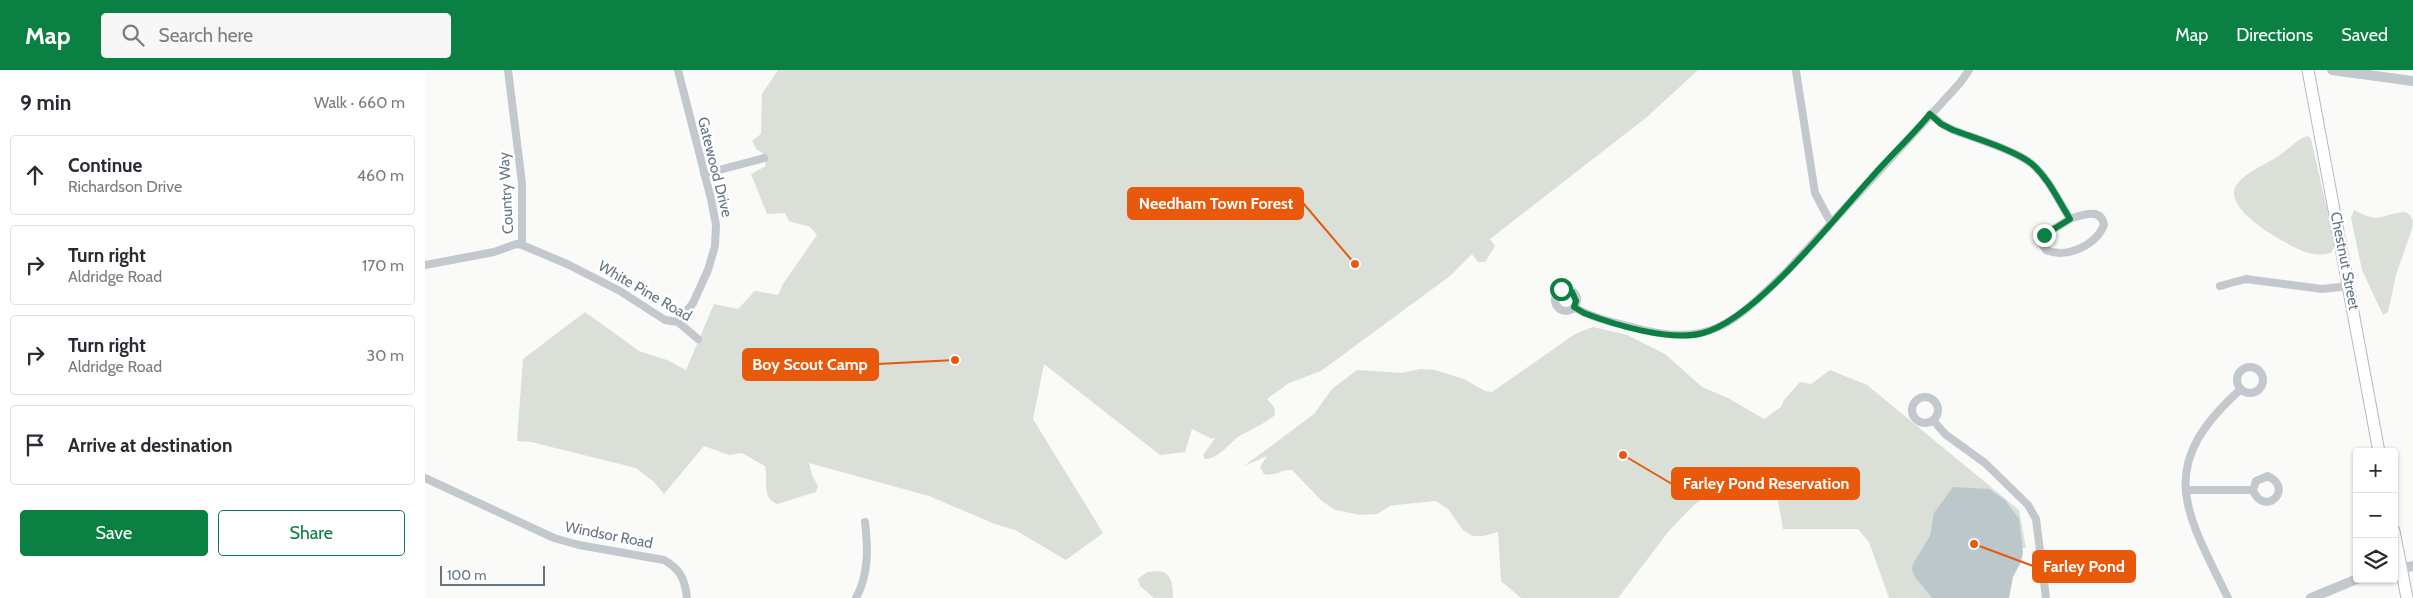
<!DOCTYPE html>
<html lang="en">
<head>
<meta charset="utf-8">
<style>
	body { margin:0; font-family:Cabin,sans-serif; background:#f7f7f7; color:#2b2b33 }
	.controls { position:absolute; right:15px; bottom:15px; display:grid; overflow:hidden; border-radius:5px; box-shadow:0 1px 4px #0004 }
	.controls button { width:45px; height:45px; display:grid; place-items:center; padding:0; border:0; border-bottom:1px solid #e1e1e2; background:#fff; color:#2b2b33; font:25px sans-serif }
	.scale { position:absolute; left:15px; bottom:12px; width:105px; box-sizing:border-box; padding-left:5px; border:2px solid #657683; border-top:0; font-size:14px; line-height:18px; white-space:nowrap; color:#657683; -webkit-text-stroke:4px #fff; paint-order:stroke }
	.stop { position:absolute; width:15px; height:15px; margin:-11px; border:4px solid #0b8043; border-radius:50%; background:#fff }
	.stop.end { background:#0b8043; border-color:#fff; box-shadow:0 1px 5px #0008 }
	.list { margin:0; padding:0; list-style:none }
	h2 { display:flex; justify-content:space-between; align-items:center; height:65px; margin:0; padding:0 20px; font-size:21px }
	h2 small { font-size:16px; font-weight:400; color:#7c7c81 }
	.list li { display:grid; grid-template-columns:32px 1fr auto; gap:15px; align-items:center; box-sizing:border-box; height:80px; margin:0 10px 10px; padding:0 10px; border:1px solid #e1e1e2; border-radius:5px }
	.list b { display:block; font-size:19px; white-space:nowrap }
	.list p { margin:0; font-size:16px; white-space:nowrap; color:#7c7c81 }
	.list em { font-size:16px; font-style:normal; color:#7c7c81 }
	.actions { display:flex; gap:10px; padding:15px 20px }
	.actions a { flex:1; padding:11px 0; border:1px solid #0b8043; border-radius:5px; text-align:center; font-size:18px; color:#0b8043 }
	.actions .main { background:#0b8043; color:#fff }
	.icon { flex:none; width:28px; height:28px; fill:none; stroke:currentColor; stroke-width:2; stroke-linecap:round; stroke-linejoin:round }
	.map { position:relative; flex:none; width:1988px; height:528px; overflow:hidden }
	header { display:flex; align-items:center; gap:30px; box-sizing:border-box; height:70px; padding:0 25px; background:#0b8043; color:#fff }
	header strong { font-size:24px }
	nav { display:flex; gap:28px; margin-inline-start:auto; font-size:18px }
	.search { width:350px; height:45px; background:#f7f7f7; display:flex; align-items:center; gap:12px; box-sizing:border-box; padding:0 18px; border-radius:5px; color:#7c7c81; font-size:19px }
	main { display:flex }
	aside { flex:1; background:#fff }
	.map>svg:first-child { display:block }
</style>
</head>
<body>
<header>
<strong>Map</strong>
<div class="search"><svg class="icon" aria-label="search" viewBox="0 0 24 24"><circle cx="10" cy="10" r="6"/><path d="M15 15l6 6"/></svg>Search here</div>
<nav><a>Map</a><a>Directions</a><a>Saved</a></nav>
</header>
<main>
<aside>
<h2>9 min<small>Walk · 660 m</small></h2>
<ul class="list">
<li><svg class="icon" aria-label="ahead" viewBox="0 0 24 24"><path d="M12 20V5M6 11l6-6 6 6"/></svg><div><b>Continue</b><p>Richardson Drive</p></div><em>460 m</em></li>
<li><svg class="icon" aria-label="right" viewBox="0 0 24 24"><path d="M7 20v-9h11M14 6l5 5-5 5"/></svg><div><b>Turn right</b><p>Aldridge Road</p></div><em>170 m</em></li>
<li><svg class="icon" aria-label="right" viewBox="0 0 24 24"><path d="M7 20v-9h11M14 6l5 5-5 5"/></svg><div><b>Turn right</b><p>Aldridge Road</p></div><em>30 m</em></li>
<li><svg class="icon" aria-label="arrive" viewBox="0 0 24 24"><path d="M6 21V4h12l-3 4 3 4H6"/></svg><div><b>Arrive at destination</b></div></li>
</ul>
<div class="actions"><a class="main">Save</a><a>Share</a></div>
</aside>
<div class="map">
<svg width="1988" height="528" viewBox="0 0 1988 528">
	<rect width="100%" height="100%" fill="#fafaf8"/>
	<path fill="#dadfd7" d="M353,0h920l-51,47 -157,122 5,7 -10,16h-7l-6,-8 -22,22 -129,95 -32,12 -22,16 7,8 1,8c-11,9 -22,14 -34,20 -13,8 -20,23 -36,24l-2,-4 13,-18 -4,2 -20,-10 -7,23 -25,3 -116,-91 -11,55 70,114 -37,27 -51,-30 -20,-6 -66,-28 -120,-33 3,12 6,11 -2,6 -39,12c-17,-7 -8,-25 -12,-38l-23,-13 -13,2 -25,-9 -40,48 -10,-12 -18,-14 -105,-26 -14,-1 6,-82 62,-47 54,39 28,9 19,10 28,-66 24,5 17,-18 23,4 5,-11 34,-49 -7,-8 -21,-6 -4,-8 -18,1 -16,-40 15,-8 -4,-14 -5,-2 -5,-9 9,-7 1,-40z
		M1883,66l3,3 24,106 -4,8c-8,2 -19,2 -26,-1 -19,-8 -71,-36 -71,-59 0,-17 34,-29 46,-38 9,-6 17,-16 28,-19z
		M1929,140c28,15 25,4 51,2l5,3 3,6 -1,8 -16,46 -8,37 -5,3 -21,-45 -11,-52z
		M1168,257l34,8 38,19 37,33 26,11 36,21 17,-12 3,-7 16,-18 11,2 19,-14 37,15 152,125 7,38 -12,1 -58,49h-67l-20,-56 -11,-13h-75l-6,-34 -52,-14 -33,26 -24,25 -50,66h-97l-20,-17 -3,-49 -15,4h-10l-10,-6 -15,-21 -12,-8 -31,3 -15,2 -13,8 -16,1 -26,-5 -13,-9 -30,-31c-11,-1 -18,7 -28,4l-4,-7 7,-11 -23,10 70,-52 18,-25 25,-19 45,3 18,-4 15,1 29,9 21,12 7,1 83,-58z
		M732,501c15,0 16,15 16,27h-19l-14,-12 -2,-7 9,-7z"/>
	<path fill="#bbc7cb" d="M1528,417l36,2 16,11 14,19 4,33 -2,10 -8,15 -4,21h-77l-17,-21 -3,-7 1,-6 17,-28 4,-23z"/>
	<g fill="none" stroke-linecap="round" stroke-linejoin="round">
		<defs>
			<path id="secondary" d="M1883,0l71,382
				M1969,461l13,67"/>
		</defs>
		<use href="#secondary" stroke="#b3babf" stroke-width="13"/>
		<path stroke="#c3c8cc" stroke-width="8" d="M253,0l33,129 5,26 -1,21 -7,24 -15,33 -15,19
			M1371,1l19,122 16,30
			M1505,44l12,10 11,6c21,8 62,20 79,34 17,15 26,36 38,55l-26,16 -2,9 4,6c21,9 50,-5 58,-25 -3,-18 -22,-10 -34,-6
			M279,104l60,-16
			M97,175l45,19 53,27 45,29 13,2 20,17
			M0,195l69,-13 22,-8 6,1v-62l-14,-113
			M1795,216l26,-7 76,10 27,-3
			M1130 230a11 11 0 1 1 22 0a11 11 0 1 1-22 0Z
			M1149,237c18,11 38,15 58,20 79,22 102,-4 156,-57l172,-187 9,-13
			M1812 310a13 13 0 1 1 26 0a13 13 0 1 1-26 0Z
			M1487 340a13 13 0 1 1 26 0a13 13 0 1 1-26 0Z
			M1508,350l12,14 40,29 43,42 8,14 10,79
			M0,408l129,60 25,7 85,15c16,9 21,19 23,38
			M1761,420h67c11,28 42,-1 15,-14l-12,5 -3,9
			M431,528c13,-24 12,-50 9,-76
			M1803,528c-44,-89 -73,-132 13,-209"/>
		<path stroke="#c3c8cc" stroke-width="10" d="M1907,0l81,11
			M1969,500l19,-4
			M1886,528l46,-19"/>
		<use href="#secondary" stroke="#fff" stroke-width="11"/>
	</g>
	<g fill="none" stroke-linecap="round" stroke-linejoin="round">
		<path stroke="#0b8043" stroke-width="6" d="M1136,219l11,3 4,9 -2,6 10,6c31,12 87,29 119,20 53,-14 130,-113 168,-155 19,-22 41,-42 59,-64l11,10 12,6c21,8 62,20 79,34 17,15 26,36 38,55l-26,16"/>
	</g>
	<g text-anchor="middle" stroke-width="5" stroke-linejoin="round" paint-order="stroke">
		<g font-size="15" fill="#657683" stroke="#fff">
			<text transform="translate(290 97) rotate(76)" y="5">Gatewood Drive</text>
			<text transform="translate(81 123) rotate(-93)" y="5">Country Way</text>
			<text transform="translate(1920 191) rotate(79)" y="5">Chestnut Street</text>
			<text transform="translate(220 221) rotate(30)" y="5">White Pine Road</text>
			<text transform="translate(184 465) rotate(11)" y="5">Windsor Road</text>
		</g>
	</g>
	<path fill="none" stroke="#e8590c" stroke-width="2" d="M930 194L878 133M530 290L453 294M1198 385L1247 414M1549 474L1608 496"/>
	<g fill="#e8590c" stroke="#fff" stroke-width="2">
		<circle cx="930" cy="194" r="5"/>
		<circle cx="530" cy="290" r="5"/>
		<circle cx="1198" cy="385" r="5"/>
		<circle cx="1549" cy="474" r="5"/>
	</g>
	<g fill="#e8590c" stroke="#e8590c" stroke-width="2">
		<rect x="703" y="118" width="175" height="31" rx="5"/>
		<rect x="318" y="279" width="135" height="31" rx="5"/>
		<rect x="1247" y="398" width="187" height="31" rx="5"/>
		<rect x="1608" y="481" width="102" height="31" rx="5"/>
	</g>
	<g font-size="16" text-anchor="middle" font-weight="bold" fill="#fff">
		<text x="791" y="139">Needham Town Forest</text>
		<text x="385" y="300">Boy Scout Camp</text>
		<text x="1341" y="419">Farley Pond Reservation</text>
		<text x="1659" y="502">Farley Pond</text>
	</g>
</svg>
<div class="controls">
<button>+</button>
<button>−</button>
<button><svg class="icon" aria-label="layers" viewBox="0 0 24 24"><path d="M12 4l9 5-9 5-9-5zM3 14l9 5 9-5"/></svg></button>
</div>
<div class="scale">100 m</div>
<div class="stop" style="left:1136px;top:219px"></div>
<div class="stop end" style="left:1619px;top:165px"></div>
</div>
</main>
</body>
</html>
